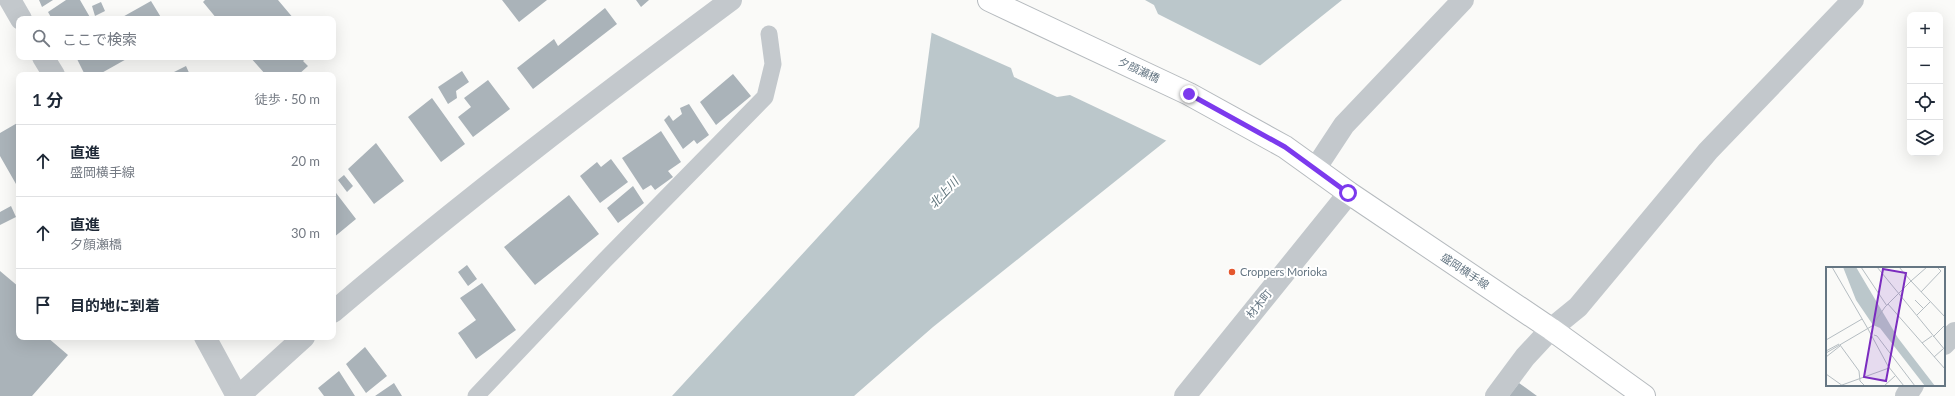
<!DOCTYPE html>
<html lang="ja">
<head>
<meta charset="utf-8">
<style>
	body { margin:0; font-family:Lato,"Noto Sans JP",sans-serif; background:#f6f6f7; color:#1f2937 }
	.controls { position:absolute; right:12px; top:12px; display:grid; overflow:hidden; border-radius:8px; box-shadow:0 4px 16px #0002 }
	.controls button { width:36px; height:36px; display:grid; place-items:center; padding:0; border:0; border-bottom:1px solid #e0e1e3; background:#fff; color:#1f2937; font:20px sans-serif }
	.stop { position:absolute; width:12px; height:12px; margin:-9px; border:3px solid #7c3aed; border-radius:50%; background:#fff }
	.stop.end { background:#7c3aed; border-color:#fff; box-shadow:0 1px 4px #0008 }
	.list { margin:0; padding:0; list-style:none }
	h2 { display:flex; justify-content:space-between; align-items:center; height:52px; margin:0; padding:0 16px; font-size:17px }
	h2 small { font-size:13px; font-weight:400; color:#747a83 }
	.list li { display:grid; grid-template-columns:26px 1fr auto; gap:12px; align-items:center; box-sizing:border-box; height:72px; padding:0 16px; border-top:1px solid #e0e1e3 }
	.list b { display:block; font-size:15px; white-space:nowrap }
	.list p { margin:0; font-size:13px; white-space:nowrap; color:#747a83 }
	.list em { font-size:13px; font-style:normal; color:#747a83 }
	.icon { flex:none; width:22px; height:22px; fill:none; stroke:currentColor; stroke-width:2; stroke-linecap:round; stroke-linejoin:round }
	.map { position:relative; flex:none; width:1955px; height:396px; overflow:hidden }
	.search { position:absolute; background:#fff; box-shadow:0 4px 16px #0002; left:16px; top:16px; width:320px; height:44px; display:flex; align-items:center; gap:10px; box-sizing:border-box; padding:0 14px; border-radius:8px; color:#747a83; font-size:15px }
	.panel { position:absolute; background:#fff; box-shadow:0 4px 16px #0002; left:16px; top:72px; width:320px; height:268px; border-radius:8px }
	.map>svg:first-child { display:block }
</style>
</head>
<body>
<div class="map">
<svg width="1955" height="396" viewBox="0 0 1955 396">
	<rect width="100%" height="100%" fill="#fafaf8"/>
	<path fill="#bbc7cb" d="M936,0h406l-409,327 -79,69h-182l247,-269z"/>
	<path fill="#fafaf8" d="M934,0h211l9,5 4,9 105,53 -94,75 -99,-47 -13,2 -43,-20 -3,-9 -81,-36z"/>
	<path fill="#aab3b9" d="M39,0h14l-11,7z
		M66,0h14l11,19h-39l-4,-7z
		M205,0h73l16,19h-77l-14,-17z
		M502,0h45l-28,22z
		M636,0h13l-8,7z
		M151,1l11,18h-43z
		M101,2l4,9 -10,5 -3,-10z
		M605,8l12,16 -84,65 -16,-21 37,-29 4,7z
		M76,57h54l-32,18h-13z
		M250,57h58l-5,4 5,5 -10,9h-5l-4,-3 -3,3h-20z
		M186,66l4,9h-22z
		M462,71l7,11 -13,9 1,7 -9,6 -10,-17z
		M733,74l18,22 -35,29 -16,-23z
		M488,80l22,29 -37,28 -15,-20 13,-10 -7,-9z
		M432,98l33,46 -24,18 -33,-45z
		M689,104l20,31 -12,9 -3,-4 -11,9 -19,-29 5,-5 4,6 9,-7 -2,-6z
		M19,122v60l-3,2 -16,-28v-23z
		M661,131l20,31 -13,9 5,6 -18,13 -4,-5 -8,5 -21,-32z
		M376,143l28,38 -30,23 -26,-35z
		M611,159l17,23 -28,21 -20,-27 17,-14 4,5z
		M344,175l9,11 -6,6 -9,-12z
		M633,186l11,17 -26,20 -11,-15z
		M333,189l23,30 -23,19z
		M569,195l30,39 -64,51 -31,-38z
		M11,206l5,11 -16,8v-13z
		M467,265l10,14 -9,7 -10,-14z
		M0,271l19,16v50h28l21,18 -36,41h-32z
		M482,283l34,47 -40,29 -18,-26 18,-13 -16,-22z
		M365,347l22,29 -21,17 -20,-29z
		M339,371l16,25h-31l-6,-8z
		M394,383l8,13h-27z
		M1519,383l18,13h-28z"/>
	<g fill="none" stroke-linecap="round" stroke-linejoin="round">
		<defs>
			<path id="primary" d="M989,0l200,94 96,53 64,46 202,136 93,67"/>
		</defs>
		<use href="#primary" stroke="#b5babe" stroke-width="24"/>
		<path stroke="#c3c8cc" stroke-width="17" d="M476,396l129,-136 160,-163 8,-33 -4,-30"/>
		<path stroke="#c3c8cc" stroke-width="22" d="M10,0l11,19
			M43,57l11,18
			M1315,169l29,-44 119,-125
			M205,337l32,59
			M1496,396l29,-39 26,-28 27,-22 130,-156 145,-151"/>
		<path stroke="#c3c8cc" stroke-width="22" d="M333,312c128,-109 262,-211 398,-312
			M1944,344l11,-11
			M239,396l65,-59
			M1185,396l164,-203
			M1906,396l7,-11"/>
		<use href="#primary" stroke="#fff" stroke-width="22"/>
	</g>
	<g fill="none" stroke-linecap="round" stroke-linejoin="round">
		<path stroke="#7c3aed" stroke-width="5" d="M1189,94l96,53 63,46"/>
	</g>
	<circle fill="#e4572e" stroke="#fff" stroke-width="1.5" cx="1232" cy="272" r="4"/>
	<g text-anchor="middle" stroke-width="4" stroke-linejoin="round" paint-order="stroke">
		<g font-size="11" fill="#657683" stroke="#fff">
			<text transform="translate(1139 70) rotate(25)" y="4">夕顔瀬橋</text>
			<text transform="translate(1465 271) rotate(34)" y="4">盛岡横手線</text>
			<text transform="translate(1259 304) rotate(-51)" y="4">材木町</text>
		</g>
		<g font-size="11" fill="#657683" stroke="#fff" text-anchor="start">
			<text x="1240" y="276">Croppers Morioka</text>
		</g>
		<g font-size="12" font-style="italic" fill="#60757c" stroke="#fff">
			<text transform="translate(944 193) rotate(-47)" y="4">北上川</text>
		</g>
	</g>
	<g transform="translate(1826 267)">
		<rect width="119" height="119" fill="#fafaf8"/>
		<path d="M17,0h13l42,71 37,48h-10l-45,-58 -7,-3 -17,-25z" fill="#bbc7cb"/>
		<path fill="none" stroke="#b5bdc2" stroke-width="1" d="M6,0l36,62M35,0l26,39M51,0l68,83M73,0l12,14M85,14l16,-14M0,15v22M95,25l20,-21 -4,-4M89,33l9,9M62,37l57,65M91,48l13,-13M42,62l20,37 16,20M48,68l3,1 38,50M107,70l12,-12M0,73l36,-21M96,76l10,-7M14,78l19,26 1,10 5,5M0,84l13,-7M0,86l46,-27 13,-19 26,-26 34,36M0,90l14,-11M108,90l9,-8M0,107l17,12M16,118l47,-17M58,119l11,-10"/>
		<path fill="#7b2cbf" fill-opacity="0.15" stroke="#7b2cbf" stroke-width="2" d="M57,2l23,4 -20,108 -22,-4z"/>
		<rect width="119" height="119" fill="none" stroke="#657683" stroke-width="2"/>
	</g>
</svg>
<div class="controls">
<button>+</button>
<button>−</button>
<button><svg class="icon" aria-label="locate" viewBox="0 0 24 24"><circle cx="12" cy="12" r="6"/><path d="M12 2v4M12 18v4M2 12h4M18 12h4"/></svg></button>
<button><svg class="icon" aria-label="layers" viewBox="0 0 24 24"><path d="M12 4l9 5-9 5-9-5zM3 14l9 5 9-5"/></svg></button>
</div>
<div class="stop" style="left:1348px;top:193px"></div>
<div class="stop end" style="left:1189px;top:94px"></div>
<div class="search"><svg class="icon" aria-label="search" viewBox="0 0 24 24"><circle cx="10" cy="10" r="6"/><path d="M15 15l6 6"/></svg>ここで検索</div>
<section class="panel">
<h2>1 分<small>徒歩 · 50 m</small></h2>
<ul class="list">
<li><svg class="icon" aria-label="ahead" viewBox="0 0 24 24"><path d="M12 20V5M6 11l6-6 6 6"/></svg><div><b>直進</b><p>盛岡横手線</p></div><em>20 m</em></li>
<li><svg class="icon" aria-label="ahead" viewBox="0 0 24 24"><path d="M12 20V5M6 11l6-6 6 6"/></svg><div><b>直進</b><p>夕顔瀬橋</p></div><em>30 m</em></li>
<li><svg class="icon" aria-label="arrive" viewBox="0 0 24 24"><path d="M6 21V4h12l-3 4 3 4H6"/></svg><div><b>目的地に到着</b></div></li>
</ul>
</section>
</div>
</body>
</html>
